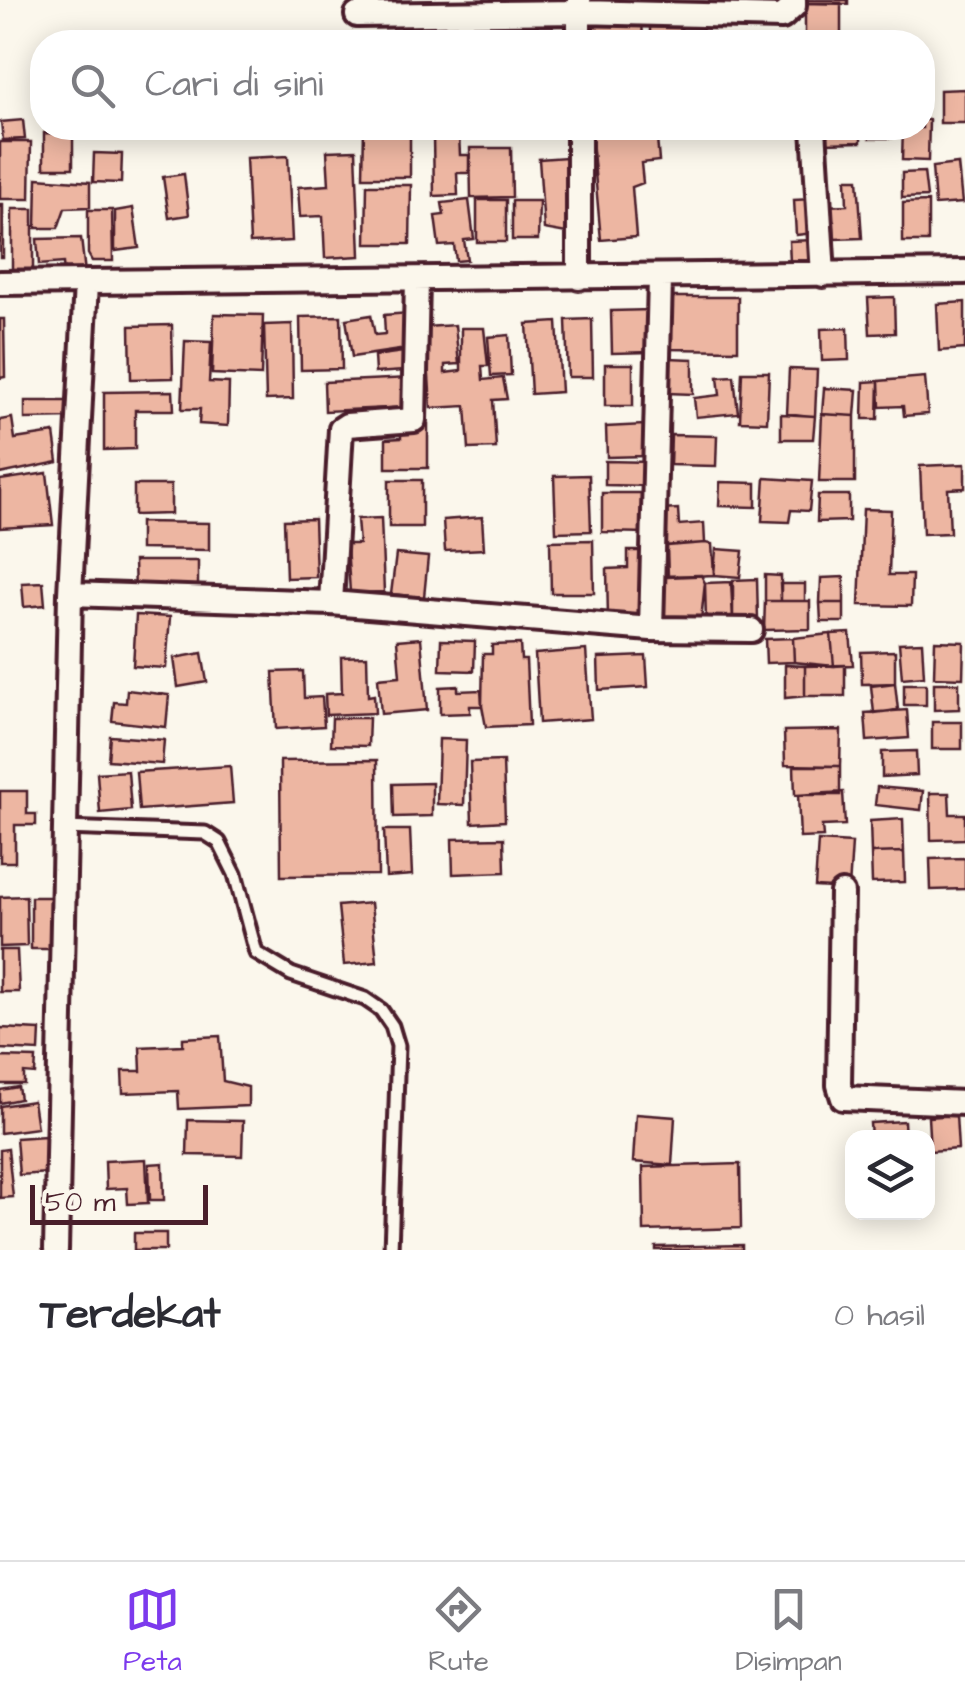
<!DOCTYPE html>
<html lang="id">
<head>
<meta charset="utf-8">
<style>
	body { margin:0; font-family:"Architects Daughter",sans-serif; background:#f2f2f3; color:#2b2b33 }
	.controls { position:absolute; right:30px; bottom:30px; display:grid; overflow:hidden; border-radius:20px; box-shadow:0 5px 25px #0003 }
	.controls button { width:90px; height:90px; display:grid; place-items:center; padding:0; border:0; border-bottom:2px solid #e1e1e2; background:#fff; color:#2b2b33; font:50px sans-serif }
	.scale { position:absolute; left:30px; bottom:25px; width:178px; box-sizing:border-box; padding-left:10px; border:5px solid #4a1f2b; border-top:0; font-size:28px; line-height:35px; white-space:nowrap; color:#4a1f2b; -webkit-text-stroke:8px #fbf7ec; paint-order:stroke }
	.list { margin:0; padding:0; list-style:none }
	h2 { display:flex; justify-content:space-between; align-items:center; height:130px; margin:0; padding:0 40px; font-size:42px }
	h2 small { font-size:32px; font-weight:400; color:#7c7c81 }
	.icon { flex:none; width:55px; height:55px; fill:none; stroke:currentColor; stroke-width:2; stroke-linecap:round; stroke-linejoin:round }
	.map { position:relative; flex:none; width:965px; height:1250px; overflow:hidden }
	.search { position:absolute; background:#fff; box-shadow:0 5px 25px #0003; left:30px; right:30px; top:30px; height:110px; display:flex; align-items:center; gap:25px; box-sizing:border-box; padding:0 35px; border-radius:40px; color:#7c7c81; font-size:38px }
	.sheet { height:310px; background:#fff }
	nav { display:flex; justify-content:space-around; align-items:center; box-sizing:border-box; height:140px; border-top:2px solid #e1e1e2; background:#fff; font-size:28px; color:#7c7c81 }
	nav a { display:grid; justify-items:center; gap:5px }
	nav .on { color:#7c3aed }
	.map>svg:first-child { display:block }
</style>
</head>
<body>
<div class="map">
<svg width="965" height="1250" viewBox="0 0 965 1250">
	<rect width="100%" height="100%" fill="#fbf7ec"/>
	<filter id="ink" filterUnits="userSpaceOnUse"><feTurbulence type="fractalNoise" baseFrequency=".01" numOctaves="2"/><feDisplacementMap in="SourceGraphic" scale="20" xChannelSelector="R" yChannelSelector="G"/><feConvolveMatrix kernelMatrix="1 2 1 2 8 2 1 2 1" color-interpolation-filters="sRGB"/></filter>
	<g filter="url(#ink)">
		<path fill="#edb6a2" stroke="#4a1f2b" stroke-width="2.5" d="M805,0h43v4l-43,-1z
			M805,3h36v34h-36z
			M642,18l1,24h-49v-22z
			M650,27h31l1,15h-32z
			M815,38h44v4h-44z
			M965,89v34h-25v-33z
			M23,120l2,19 -22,1 -2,-18z
			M922,120h7l-1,41 -26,-1 1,-32h19z
			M364,128h46v49h-47z
			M591,128h65l3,33 -18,2 2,20 -11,4 4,50 -35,3z
			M824,128h37v14l-37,1z
			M869,128h23v10h-23z
			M44,133l29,1v34h-29z
			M433,134h26l1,21h9v18h-12l1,22 -24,1z
			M0,142h31l-1,57h-30z
			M470,148h41l1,49 -41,1z
			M356,150l4,106 -35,2 -2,-42 -23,1 -2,-30 31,-2 -2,-34z
			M94,153l28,1 -1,29 -28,-1z
			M288,156l4,85 -42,2 -4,-85z
			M566,157l6,77 -28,-5 -5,-70z
			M958,164l4,39 -27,2 -3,-38z
			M924,172l3,25 -25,1v-25z
			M184,174l5,41 -20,3 -6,-41z
			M37,178l53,4v25l-25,1 -7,20h-22z
			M846,179h12l4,59 -27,1 -1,-17 -9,-2 -1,-14 23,-1z
			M367,185h44l-1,59h-44z
			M812,199l2,34 -18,2 -2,-35z
			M469,200l5,39 -10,1 3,20 -11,1 -2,-16 -15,1 -4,-30 9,-1 -2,-12z
			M477,200h29v42h-29z
			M512,201h27l-1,39h-26z
			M928,202v40h-25v-39z
			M0,204h3v53h-3z
			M133,208l6,40 -24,3v-40z
			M12,209h21v60h-21z
			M88,210h24l1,51h-21l-4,-7z
			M81,238l4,35 -21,2 -1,-12 -24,2 -2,-26z
			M814,240v21l-24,1 -1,-21z
			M666,297h72v53l-72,-1z
			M894,297l1,36 -25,1 -2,-36z
			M965,302v47l-26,2 -2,-47z
			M651,310l1,42 -40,1 -1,-42z
			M409,313l4,35 -61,9 -6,-38 25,-4 4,20 10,-1 -1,-19z
			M214,314l49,1 -2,61 -49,-2z
			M341,316l1,53 -41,1 -1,-53z
			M0,319h4l1,58 -5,1z
			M592,319l1,58h-25l-2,-57z
			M557,322l4,70 -30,2 -4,-70z
			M292,324l1,75 -27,1 -2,-75z
			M172,325l1,53 -42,1 -1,-53z
			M455,325l4,39 -14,1v8l16,-2v-43h23l4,38h-6l1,14 20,-2 4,21 -14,1 3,48 -27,1 -3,-43 -35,2 -5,-81z
			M848,328l1,32 -27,1 -1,-32z
			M509,335l2,40 -20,1 -3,-39z
			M185,341l26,1 -2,40 20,1 -1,43 -29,-2 1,-15h-18z
			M403,352l1,19 -29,2 -1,-17z
			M668,358l25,1v35l-26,-1z
			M605,364h28v42h-28z
			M789,369l28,1 -2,46 -28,-2z
			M742,372h27l-2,50 -27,-1z
			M734,376l4,37 -42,4 -2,-19 26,-3 -2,-18z
			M925,377l3,37 -24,2 -1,-10 -23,1 -1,-26z
			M410,378l1,29 -86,4 -1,-29z
			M879,381l-1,38h-15l1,-37z
			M824,388l33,2 -2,26 -33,-2z
			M173,391l1,19h-39v39l-31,1v-58z
			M25,401h46l1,17 -47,1z
			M781,414l34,2 -2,23h-32z
			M822,414l33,2v66h-36z
			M12,418l3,21 39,-6 4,29 -58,12v-54z
			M401,424h27v44h-42v-29l15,-1z
			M644,425l1,31 -38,1 -1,-30z
			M671,435l46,1 -1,30 -46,-1z
			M605,461l45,1v24l-45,-1z
			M965,464v24l-17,1 2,44 -27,1 -3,-68z
			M47,473l6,52 -53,3v-48z
			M589,475l2,56 -35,1 -2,-56z
			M765,478l47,3 -3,30 -18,-1 -2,12 -27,-1z
			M389,480h33v47h-33z
			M720,482l36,1v24l-37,-1z
			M134,485h37v29l-37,1z
			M602,493h46v40l-46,-1z
			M818,495h31v26l-32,1z
			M678,509l1,16 25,-2 1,20 -43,3 -2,-36z
			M863,509l28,1 -2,65h23l-1,31 -52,-1z
			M482,517l2,32 -39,2 -2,-31z
			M381,518l3,74 -34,1 -3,-49h12l-2,-25z
			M314,519l2,58 -30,1 -2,-58z
			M140,522l69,1v27l-69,-1z
			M593,540l1,53h-43l-1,-52z
			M705,543l7,1 2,31 -46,2 -1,-31z
			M716,549l27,2 -3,26 -26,-2z
			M628,551h16l1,67 -37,1 -1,-50 21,-1z
			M396,554l32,3 -4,40 -33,-3z
			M134,561h64v29l-63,1z
			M701,575l4,8 -4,37h-41v-44z
			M765,575l16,1v25h-16z
			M844,577v26h-24l1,-25z
			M757,579l1,41h-25v-40z
			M43,582l2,23 -21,2 -2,-24z
			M731,582l2,38 -27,2 -1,-39z
			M780,584h25v17h-24z
			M765,601h45v28l-46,1z
			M820,603h24v19h-23z
			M136,615l34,2 -4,51 -33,-2z
			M850,633l3,32 -19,1 -3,-32z
			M831,634l3,32 -40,-4 -1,-24z
			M421,638l6,72 -46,4 -3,-36 22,-2 -3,-36z
			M793,638l1,24 -28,1 -1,-24z
			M441,640l34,1 -1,30 -34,-1z
			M935,641l29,1 -1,36 -29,-1z
			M922,642l2,34 -22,2 -3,-35z
			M520,644l1,16h5l3,65 -43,2 -4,-21 1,-52h9v-9z
			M586,650l5,69 -52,4 -4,-69z
			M895,651v32l-33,1 -1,-32z
			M202,653l5,29 -29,5 -4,-29z
			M367,656l1,40 6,-1 1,18 -49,2 -1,-21 17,-1 -1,-36z
			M646,656l2,31 -49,3 -1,-32z
			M785,665l20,1v30l-20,2z
			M845,665v31h-40v-30z
			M303,671l1,27 18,-1 2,29 -48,3 -3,-57z
			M895,683l3,27 -24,3 -3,-27z
			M934,683h25v26l-25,1z
			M904,684h22v21h-22z
			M458,686v5l23,-1 1,16h-12v7l-30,1v-27z
			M127,690l42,5 -3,32 -54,-6 2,-19 12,1z
			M907,710l2,28 -42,3 -2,-28z
			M332,718h37l-1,28 -37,-1z
			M932,722h30v27h-30z
			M841,730l-1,36 -55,-1 -1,-34z
			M110,736l54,4 -2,24 -54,-4z
			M439,739l27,1 -2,65 -27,-1z
			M916,751l1,24 -35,2v-25z
			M377,760l1,115 -97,1 -1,-115z
			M503,761l2,60 -33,2 -2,-61z
			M230,766l3,37 -94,7 -3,-38z
			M794,766h46v29h-45z
			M128,771l3,39 -31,3 -3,-40z
			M432,783v33l-38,1 -1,-33z
			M877,787l46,4 -2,19 -46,-5z
			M0,791h27v23h9v11h-21v37h-15z
			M843,792l2,33 -23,1 1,11 -23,1 -2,-43z
			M930,793h19l1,21h15v25l-34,1z
			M903,819l1,33 -33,1 -1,-32z
			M384,830h26l2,45 -26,2z
			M504,838l1,34 -52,2 -1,-35z
			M818,841l34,2 -3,46 -34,-2z
			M904,852l1,30 -33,1 -1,-30z
			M965,858v31l-34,1 -1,-31z
			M26,896l1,50 -27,1v-50z
			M31,897h28v52h-28z
			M371,903l6,59 -33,3 -6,-59z
			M0,950h17l2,42h-19z
			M0,1028l40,2 -1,21 -39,-2z
			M220,1036l3,45 25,6v19l-69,3 -1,-18 -55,2 -1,-22h19l-1,-24 43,-2v-7z
			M0,1057l36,1 -1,16 -11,-1v11h-24z
			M18,1087l2,12 -20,4v-13z
			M33,1101l4,27 -37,5v-27z
			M636,1114l39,3 -3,48 -39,-3z
			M956,1115l2,34 -28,2 -2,-34z
			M188,1120l55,1 -1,35 -55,-1z
			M904,1121l1,17h-34l-1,-15z
			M45,1136l3,37 -29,2 -3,-37z
			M8,1149l5,48 -13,1v-48z
			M146,1159l2,44 -20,1 -1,-16 -21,1 -1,-28z
			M163,1163l1,37h-14l-1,-36z
			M740,1164l1,64 -97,3 -1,-64z
			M134,1233h32v17h-32z
			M742,1245v5h-86v-3z"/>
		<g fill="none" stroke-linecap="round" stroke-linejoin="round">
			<defs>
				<path id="service" d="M64,828l141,5 14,9 16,32 21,79 35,21 74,25 16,11 11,16 6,20 -7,204"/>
				<path id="minor" d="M357,15l222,-3 203,5 12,-11v-6
					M579,42v-41
					M814,128l9,147
					M579,278v-150
					M0,283l965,-11
					M70,594l261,9 320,26 100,1
					M331,603l10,-174 6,-4 67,-5 3,-140
					M651,629l9,-350
					M842,893l-3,192 4,13 122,5
					M56,1250l14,-656 16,-311"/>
			</defs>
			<use href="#service" stroke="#4a1f2b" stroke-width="19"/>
			<use href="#minor" stroke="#4a1f2b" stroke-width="30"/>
			<use href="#service" stroke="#fbf7ec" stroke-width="11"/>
			<use href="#minor" stroke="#fbf7ec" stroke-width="22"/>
		</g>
	</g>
</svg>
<div class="controls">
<button><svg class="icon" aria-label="layers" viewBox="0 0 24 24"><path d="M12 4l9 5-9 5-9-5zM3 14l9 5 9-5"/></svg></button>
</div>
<div class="scale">50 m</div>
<div class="search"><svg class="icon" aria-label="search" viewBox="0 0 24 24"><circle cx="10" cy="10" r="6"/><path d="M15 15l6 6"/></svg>Cari di sini</div>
</div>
<section class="sheet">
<h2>Terdekat<small>0 hasil</small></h2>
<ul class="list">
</ul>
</section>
<nav>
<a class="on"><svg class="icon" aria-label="map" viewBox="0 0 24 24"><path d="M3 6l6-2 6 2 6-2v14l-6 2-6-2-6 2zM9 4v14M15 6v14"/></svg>Peta</a>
<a><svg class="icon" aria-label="directions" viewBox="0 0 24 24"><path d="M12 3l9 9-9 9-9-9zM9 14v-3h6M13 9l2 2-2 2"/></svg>Rute</a>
<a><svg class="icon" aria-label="saved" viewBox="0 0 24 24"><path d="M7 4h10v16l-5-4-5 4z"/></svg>Disimpan</a>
</nav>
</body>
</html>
